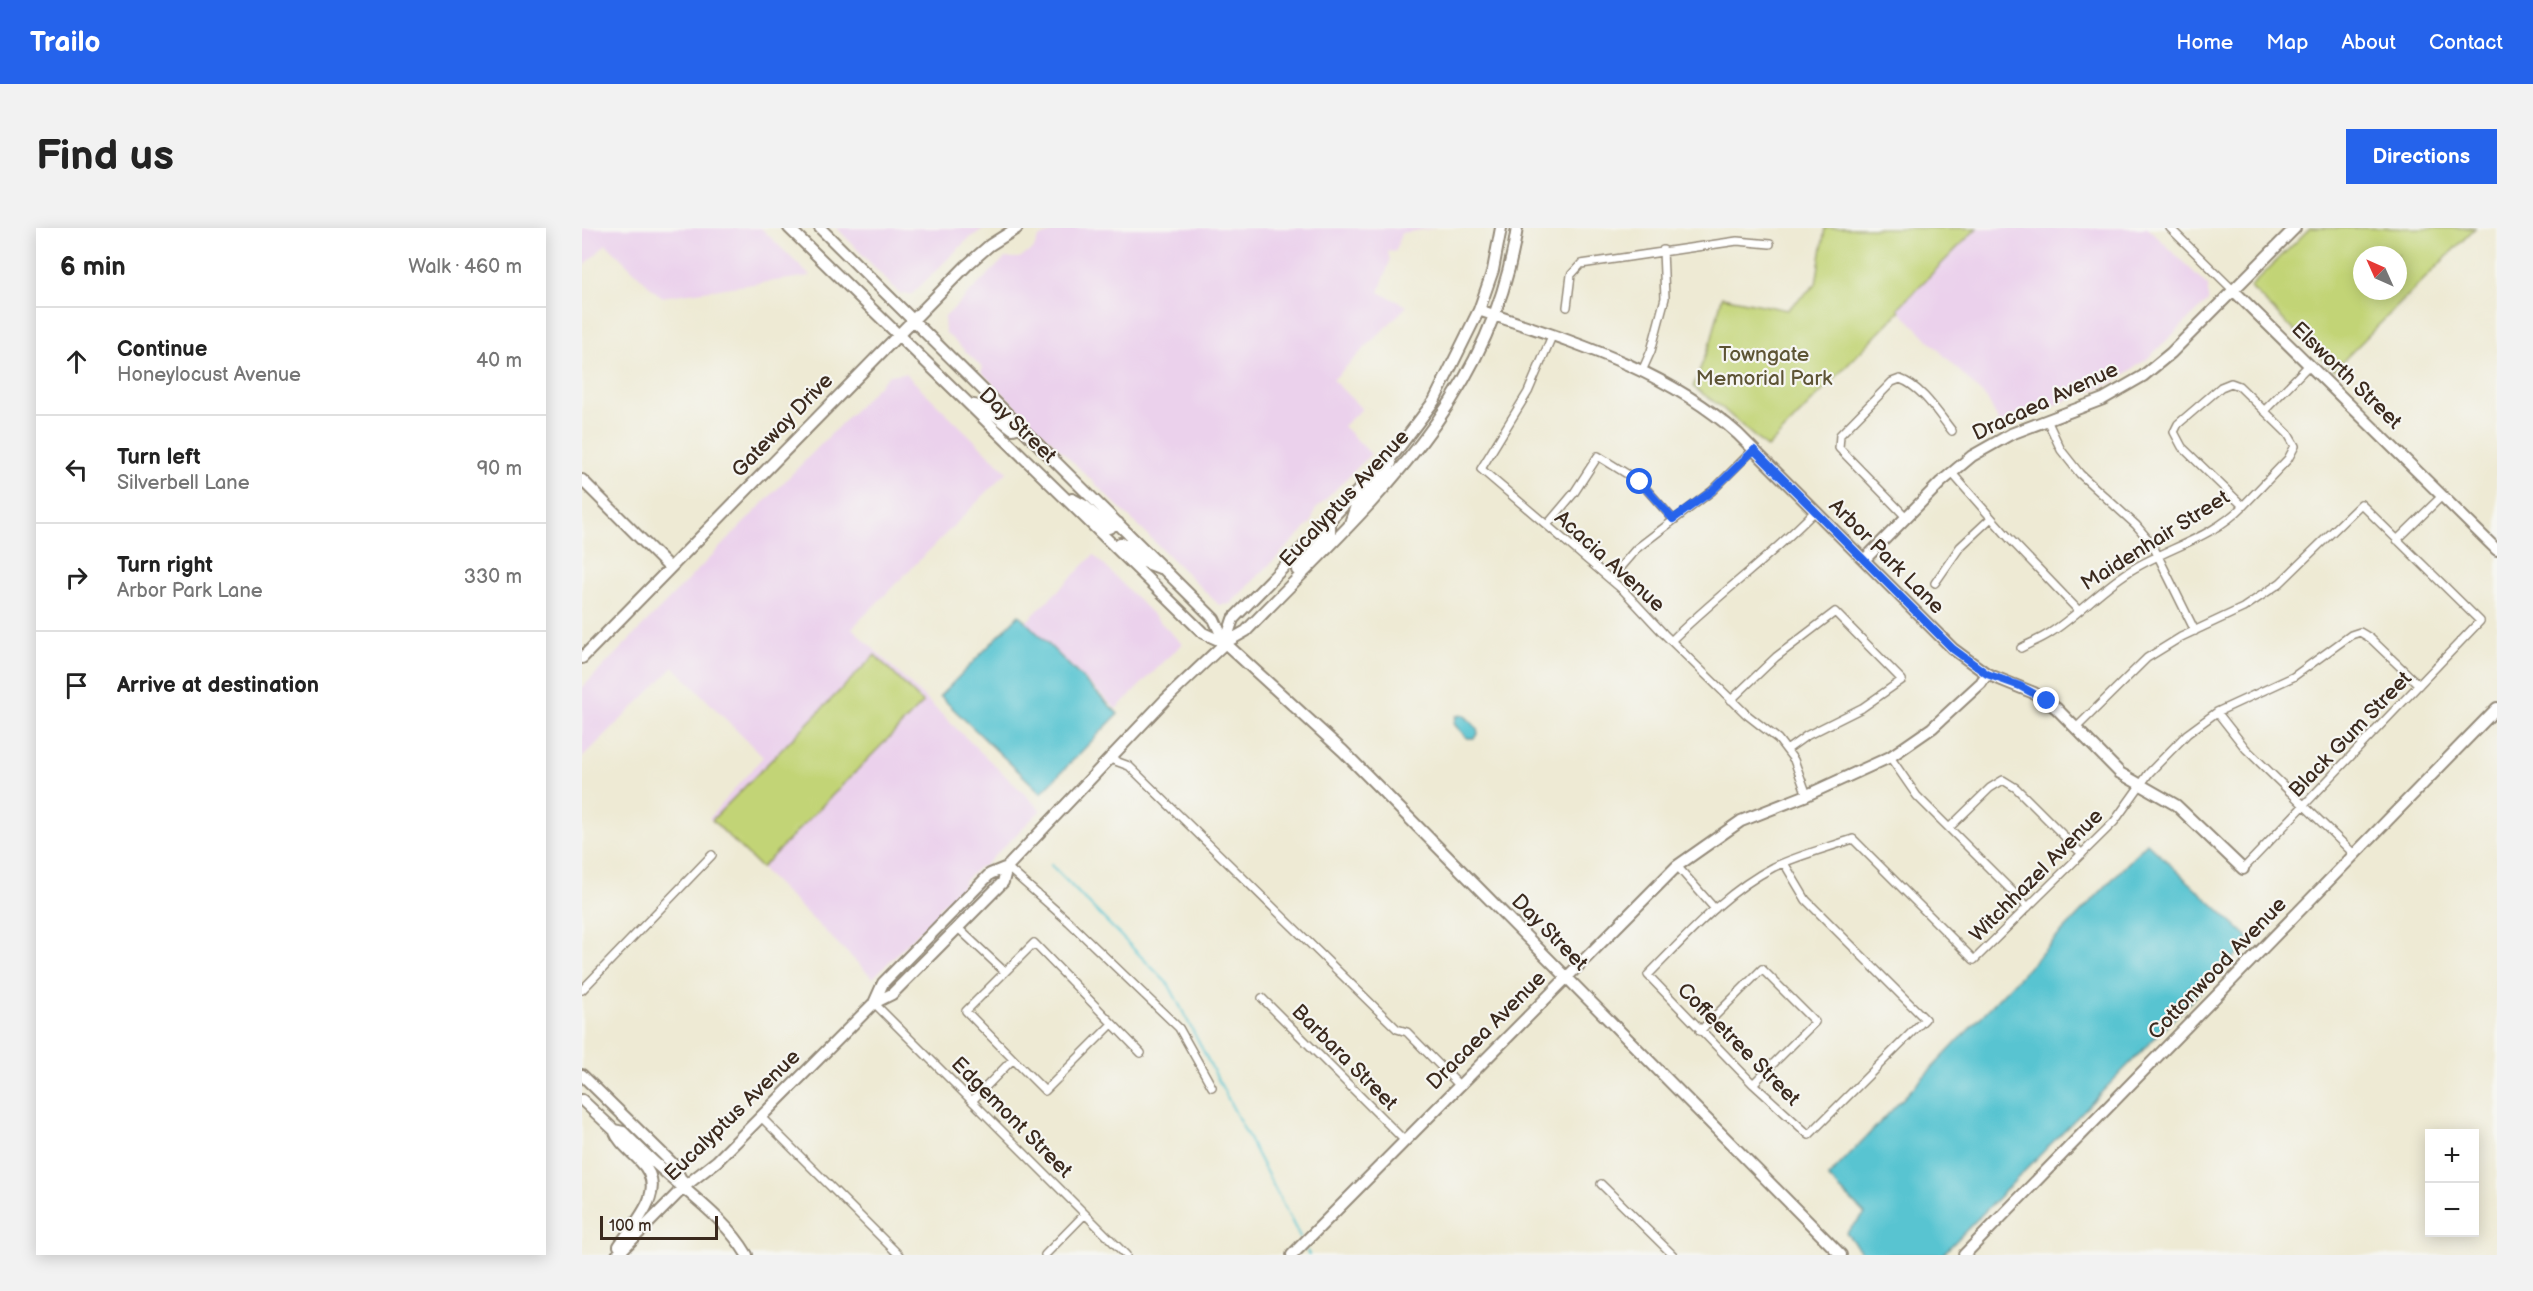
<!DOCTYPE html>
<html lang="en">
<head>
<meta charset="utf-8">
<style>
	body { margin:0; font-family:"Balsamiq Sans",sans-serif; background:#f2f2f2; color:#222 }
	.controls { position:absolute; right:18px; bottom:18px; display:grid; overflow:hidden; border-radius:0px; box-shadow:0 3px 15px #0003 }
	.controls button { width:54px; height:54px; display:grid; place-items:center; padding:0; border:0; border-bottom:2px solid #e0e0e0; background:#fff; color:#222; font:30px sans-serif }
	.compass { position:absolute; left:1771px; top:18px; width:54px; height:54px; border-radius:50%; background:#fff; box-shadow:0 3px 15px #0003; rotate:315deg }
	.scale { position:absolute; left:18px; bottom:15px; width:118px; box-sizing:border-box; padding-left:6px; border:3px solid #3b2a1e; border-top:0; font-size:16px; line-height:21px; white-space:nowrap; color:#3b2a1e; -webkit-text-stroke:4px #f6f6f2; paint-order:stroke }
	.stop { position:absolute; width:18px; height:18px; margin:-14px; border:4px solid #2563eb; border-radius:50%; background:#fff }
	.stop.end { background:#2563eb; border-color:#fff; box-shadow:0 2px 6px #0008 }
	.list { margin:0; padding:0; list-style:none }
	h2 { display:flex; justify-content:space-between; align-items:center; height:78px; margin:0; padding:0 24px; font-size:26px }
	h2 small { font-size:20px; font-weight:400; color:#767676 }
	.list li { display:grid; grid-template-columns:39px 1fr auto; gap:18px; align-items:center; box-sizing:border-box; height:108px; padding:0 24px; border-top:2px solid #e0e0e0 }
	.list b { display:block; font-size:22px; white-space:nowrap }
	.list p { margin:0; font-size:20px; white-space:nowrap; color:#767676 }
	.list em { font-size:20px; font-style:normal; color:#767676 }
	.icon { flex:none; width:33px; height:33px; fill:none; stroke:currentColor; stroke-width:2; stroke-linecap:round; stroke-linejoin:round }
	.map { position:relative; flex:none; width:1915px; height:1027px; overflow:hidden; border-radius:0px }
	header { display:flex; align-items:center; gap:36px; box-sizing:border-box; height:84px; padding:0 30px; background:#2563eb; color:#fff }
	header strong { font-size:28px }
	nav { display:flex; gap:33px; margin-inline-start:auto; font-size:21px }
	.intro { display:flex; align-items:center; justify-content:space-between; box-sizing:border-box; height:144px; padding:0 36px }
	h1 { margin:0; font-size:42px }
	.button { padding:15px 27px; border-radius:0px; background:#2563eb; color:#fff; font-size:21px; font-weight:700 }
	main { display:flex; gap:36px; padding:0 36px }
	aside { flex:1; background:#fff; border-radius:0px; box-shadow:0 3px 15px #0003 }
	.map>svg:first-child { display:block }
</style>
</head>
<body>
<header>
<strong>Trailo</strong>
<nav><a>Home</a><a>Map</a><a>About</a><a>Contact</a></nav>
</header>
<div class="intro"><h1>Find us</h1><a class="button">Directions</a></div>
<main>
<aside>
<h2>6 min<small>Walk · 460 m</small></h2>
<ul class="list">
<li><svg class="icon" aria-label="ahead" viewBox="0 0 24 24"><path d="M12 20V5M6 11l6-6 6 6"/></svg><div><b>Continue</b><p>Honeylocust Avenue</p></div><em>40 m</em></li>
<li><svg class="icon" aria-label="left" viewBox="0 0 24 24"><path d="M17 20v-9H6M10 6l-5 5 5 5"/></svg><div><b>Turn left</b><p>Silverbell Lane</p></div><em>90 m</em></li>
<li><svg class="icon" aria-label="right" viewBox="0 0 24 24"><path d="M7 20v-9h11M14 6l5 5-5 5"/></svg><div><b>Turn right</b><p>Arbor Park Lane</p></div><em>330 m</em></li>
<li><svg class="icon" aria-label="arrive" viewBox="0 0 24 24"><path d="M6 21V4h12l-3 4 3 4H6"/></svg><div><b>Arrive at destination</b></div></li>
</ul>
</aside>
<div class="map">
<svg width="1915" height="1027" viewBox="0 0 1915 1027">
	<rect width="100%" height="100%" fill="#f6f6f2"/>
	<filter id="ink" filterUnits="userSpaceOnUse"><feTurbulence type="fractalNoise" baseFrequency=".0167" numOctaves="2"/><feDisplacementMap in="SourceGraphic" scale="12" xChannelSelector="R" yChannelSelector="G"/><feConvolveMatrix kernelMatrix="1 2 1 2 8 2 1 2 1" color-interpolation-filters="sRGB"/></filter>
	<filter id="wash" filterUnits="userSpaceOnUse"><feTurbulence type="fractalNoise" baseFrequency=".008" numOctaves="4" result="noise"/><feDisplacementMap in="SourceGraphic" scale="24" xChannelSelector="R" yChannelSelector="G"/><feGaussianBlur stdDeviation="1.35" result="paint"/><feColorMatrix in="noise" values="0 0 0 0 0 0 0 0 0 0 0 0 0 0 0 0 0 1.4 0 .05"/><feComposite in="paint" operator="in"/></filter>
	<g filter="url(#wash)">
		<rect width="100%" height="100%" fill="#eeead4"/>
		<path fill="#ebd1ec" d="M0,0h179l49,48 -149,21 -55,-53 -24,24z
			M255,0h147l-19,14 -53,52h-12z
			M481,0h373l-35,5 -5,18h-8l2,10 -11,31 28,14 -74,74 29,29 -19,17 28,28 -56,56 -4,13 -81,81 -11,1 -238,-233 2,-4 -38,-36 -1,-14 61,-60h14l14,-8 5,-12z
			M1395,0h171l60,58v15l-60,57 -34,24 -113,44 -14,-27 -90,-91z
			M323,145l102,99 -155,156 189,182 -58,57h-4l-15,14 -1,6 -24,21 1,3 -67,67 -164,-160 54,-61 -89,-90 -92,91v-70l307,-313z
			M512,327l88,89 -66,65 -90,-87z"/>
		<path fill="#c2d476" stroke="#7e7f4a" stroke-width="1.5" fill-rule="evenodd" d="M1243,0h152l-79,80 2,3 -133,137 -47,-42 -27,-19 19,-49 10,-41 65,13 29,-26z
			M1728,0h165l-141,142 -84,-83zM1780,27h36v36h-36z
			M293,427l48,48 -162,165 -49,-48z"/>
		<path fill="#58c4d1" stroke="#4a7778" stroke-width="1.5" d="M437,387l99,99 -77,79 -101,-97z
			M882,487l13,13 1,6 -4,4h-7l-13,-14 2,-8z
			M1565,615l102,95 -7,11 -300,306h-78l-18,-22 19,-19 -37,-37z"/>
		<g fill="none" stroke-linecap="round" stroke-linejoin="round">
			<path stroke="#58c4d1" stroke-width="2" d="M469,637l118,120 131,252
				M725,1023l2,4"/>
		</g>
	</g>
	<g filter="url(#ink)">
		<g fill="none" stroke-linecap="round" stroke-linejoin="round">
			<defs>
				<path id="street" d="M1588,0l63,62
					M985,79l4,-32 10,-11 156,-23 33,3
					M970,108l-24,56 -47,77 143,122 40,43 82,80 32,25 16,21 13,35
					M1060,143l9,-20 14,-53 -2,-48
					M1682,183l45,-46
					M1465,192l14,30 19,24 56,51 16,19 43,87
					M1369,244l58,66 69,72
					M1324,289l-67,-69 1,-13 52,-53 8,-3c21,7 38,34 52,52
					M965,297l27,-32 24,-37 42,26 33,37
					M1815,312l45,-44
					M1028,351l26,-30 76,-58 41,-41
					M1353,355l25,-36 31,-29
					M1089,413c46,-46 99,-83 144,-130
					M1439,420c9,-5 20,-9 29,-15 30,-19 53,-47 85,-65 36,-21 78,-31 108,-62l45,-47 7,-13 -7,-12 -49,-48 -8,-3 -10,4 -43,37 -4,8 8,15 61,59
					M1149,472l45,-43 59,-45 67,68 -40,28 -56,28 -18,13
					M1635,484l29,37 109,106
					M1494,500l71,-70 34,-21 62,-29 37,-25 81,-79 119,117 -237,248
					M1308,529l27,39 111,111
					M528,531l19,7 268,263 10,3 52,53
					M1367,600l41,-40 13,-8 13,8 66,66
					M1202,635l22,37 119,119 -116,116 -56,-51 -105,-109c39,-39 77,-83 126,-108 25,-12 53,-19 79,-28l121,121 140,-138 35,-49 38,-39 30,-22 76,-35 58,-42 9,-3 10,6 49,47
					M1095,638l38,43
					M425,639l62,55 110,106 33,59
					M375,699l48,45 -39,39 47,48 -41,42
					M423,744l29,-29 107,110
					M0,762l130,-135
					M680,770l142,142
					M292,775l252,252
					M1118,803l62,-62 53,53 -62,62
					M431,831l32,32 67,-67
					M179,889l138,138
					M1019,956l72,71
					M463,1027l40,-41"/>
				<path id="secondary" d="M207,0l414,405 22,10 118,108 498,504
					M238,0l394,391 11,24
					M1651,62l264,260
					M897,82c91,31 187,59 259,124l215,215 34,25 47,19 22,15 64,65 56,32 67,64
					M387,176l15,3 29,22 7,-2
					M0,252l88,88
					M490,271l13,7 24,22 9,-5
					M768,295l6,-17 27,-28 8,-15
					M533,319l5,-4 5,1 19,18 16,6
					M1282,332l77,-78 31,-26 39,-22 92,-35 40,-23 28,-23 124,-125
					M715,342l33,-37v-11
					M643,415l8,-24 161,-165 40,-53 45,-91 14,-40 8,-42
					M0,430l385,-393 23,-20 27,-17
					M292,775l18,-9 111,-112 4,-15
					M0,847l91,89 10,19
					M0,872l32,30 9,2c13,13 27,27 41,39 29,26 63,50 83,84
					M32,902c5,13 17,21 27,32 28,28 -5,59 -22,84
					M35,1027l68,-69 32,-25 157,-158 9,-20 107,-109 17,-7 158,-167 60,-57 21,-12c117,-122 245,-226 271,-403
					M710,1027l385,-389 64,-45 66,-26 83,-38 42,-29 49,-45 6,-9
					M1382,1027l533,-547"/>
			</defs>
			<use href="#street" stroke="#948a79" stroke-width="10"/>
			<use href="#secondary" stroke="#948a79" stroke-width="14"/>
			<use href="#street" stroke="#fff" stroke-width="7"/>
			<use href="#secondary" stroke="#fff" stroke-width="10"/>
		</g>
	</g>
	<g fill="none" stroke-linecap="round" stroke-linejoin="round" filter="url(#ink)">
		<path stroke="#2563eb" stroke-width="8" d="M1058,254l33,37 39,-28 42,-41 199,199 34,25 33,12 27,15"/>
	</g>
	<g text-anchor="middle" stroke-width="4.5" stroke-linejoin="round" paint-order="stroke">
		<g font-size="21" fill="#5d5434" stroke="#f6f6f2">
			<text x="1182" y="133">Towngate<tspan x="1182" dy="24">Memorial Park</tspan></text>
		</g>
		<g font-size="21" fill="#3b2a1e" stroke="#f6f6f2">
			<text transform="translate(1765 147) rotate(44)" y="7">Elsworth Street</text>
			<text transform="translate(1463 173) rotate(-25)" y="7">Dracaea Avenue</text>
			<text transform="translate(200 197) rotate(-46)" y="7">Gateway Drive</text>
			<text transform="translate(436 197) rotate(44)" y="7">Day Street</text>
			<text transform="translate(762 270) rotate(-47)" y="7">Eucalyptus Avenue</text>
			<text transform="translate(1573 312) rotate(-32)" y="7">Maidenhair Street</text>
			<text transform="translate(1305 328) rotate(45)" y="7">Arbor Park Lane</text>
			<text transform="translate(1028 333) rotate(42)" y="7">Acacia Avenue</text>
			<text transform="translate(1768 506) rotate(-46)" y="7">Black Gum Street</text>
			<text transform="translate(1454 647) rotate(-45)" y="7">Witchhazel Avenue</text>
			<text transform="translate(968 704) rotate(45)" y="7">Day Street</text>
			<text transform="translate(1635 740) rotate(-46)" y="7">Cottonwood Avenue</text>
			<text transform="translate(904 802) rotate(-45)" y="7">Dracaea Avenue</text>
			<text transform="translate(1157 816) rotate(45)" y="7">Coffeetree Street</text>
			<text transform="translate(763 829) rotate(45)" y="7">Barbara Street</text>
			<text transform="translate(150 887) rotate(-44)" y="7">Eucalyptus Avenue</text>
			<text transform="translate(430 889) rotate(45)" y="7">Edgemont Street</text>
		</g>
	</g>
</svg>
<div class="controls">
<button>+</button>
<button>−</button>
</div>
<svg class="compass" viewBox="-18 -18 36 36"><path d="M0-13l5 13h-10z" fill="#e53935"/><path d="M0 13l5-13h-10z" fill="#767676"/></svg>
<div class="scale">100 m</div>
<div class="stop" style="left:1058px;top:254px"></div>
<div class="stop end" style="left:1465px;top:473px"></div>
</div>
</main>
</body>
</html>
